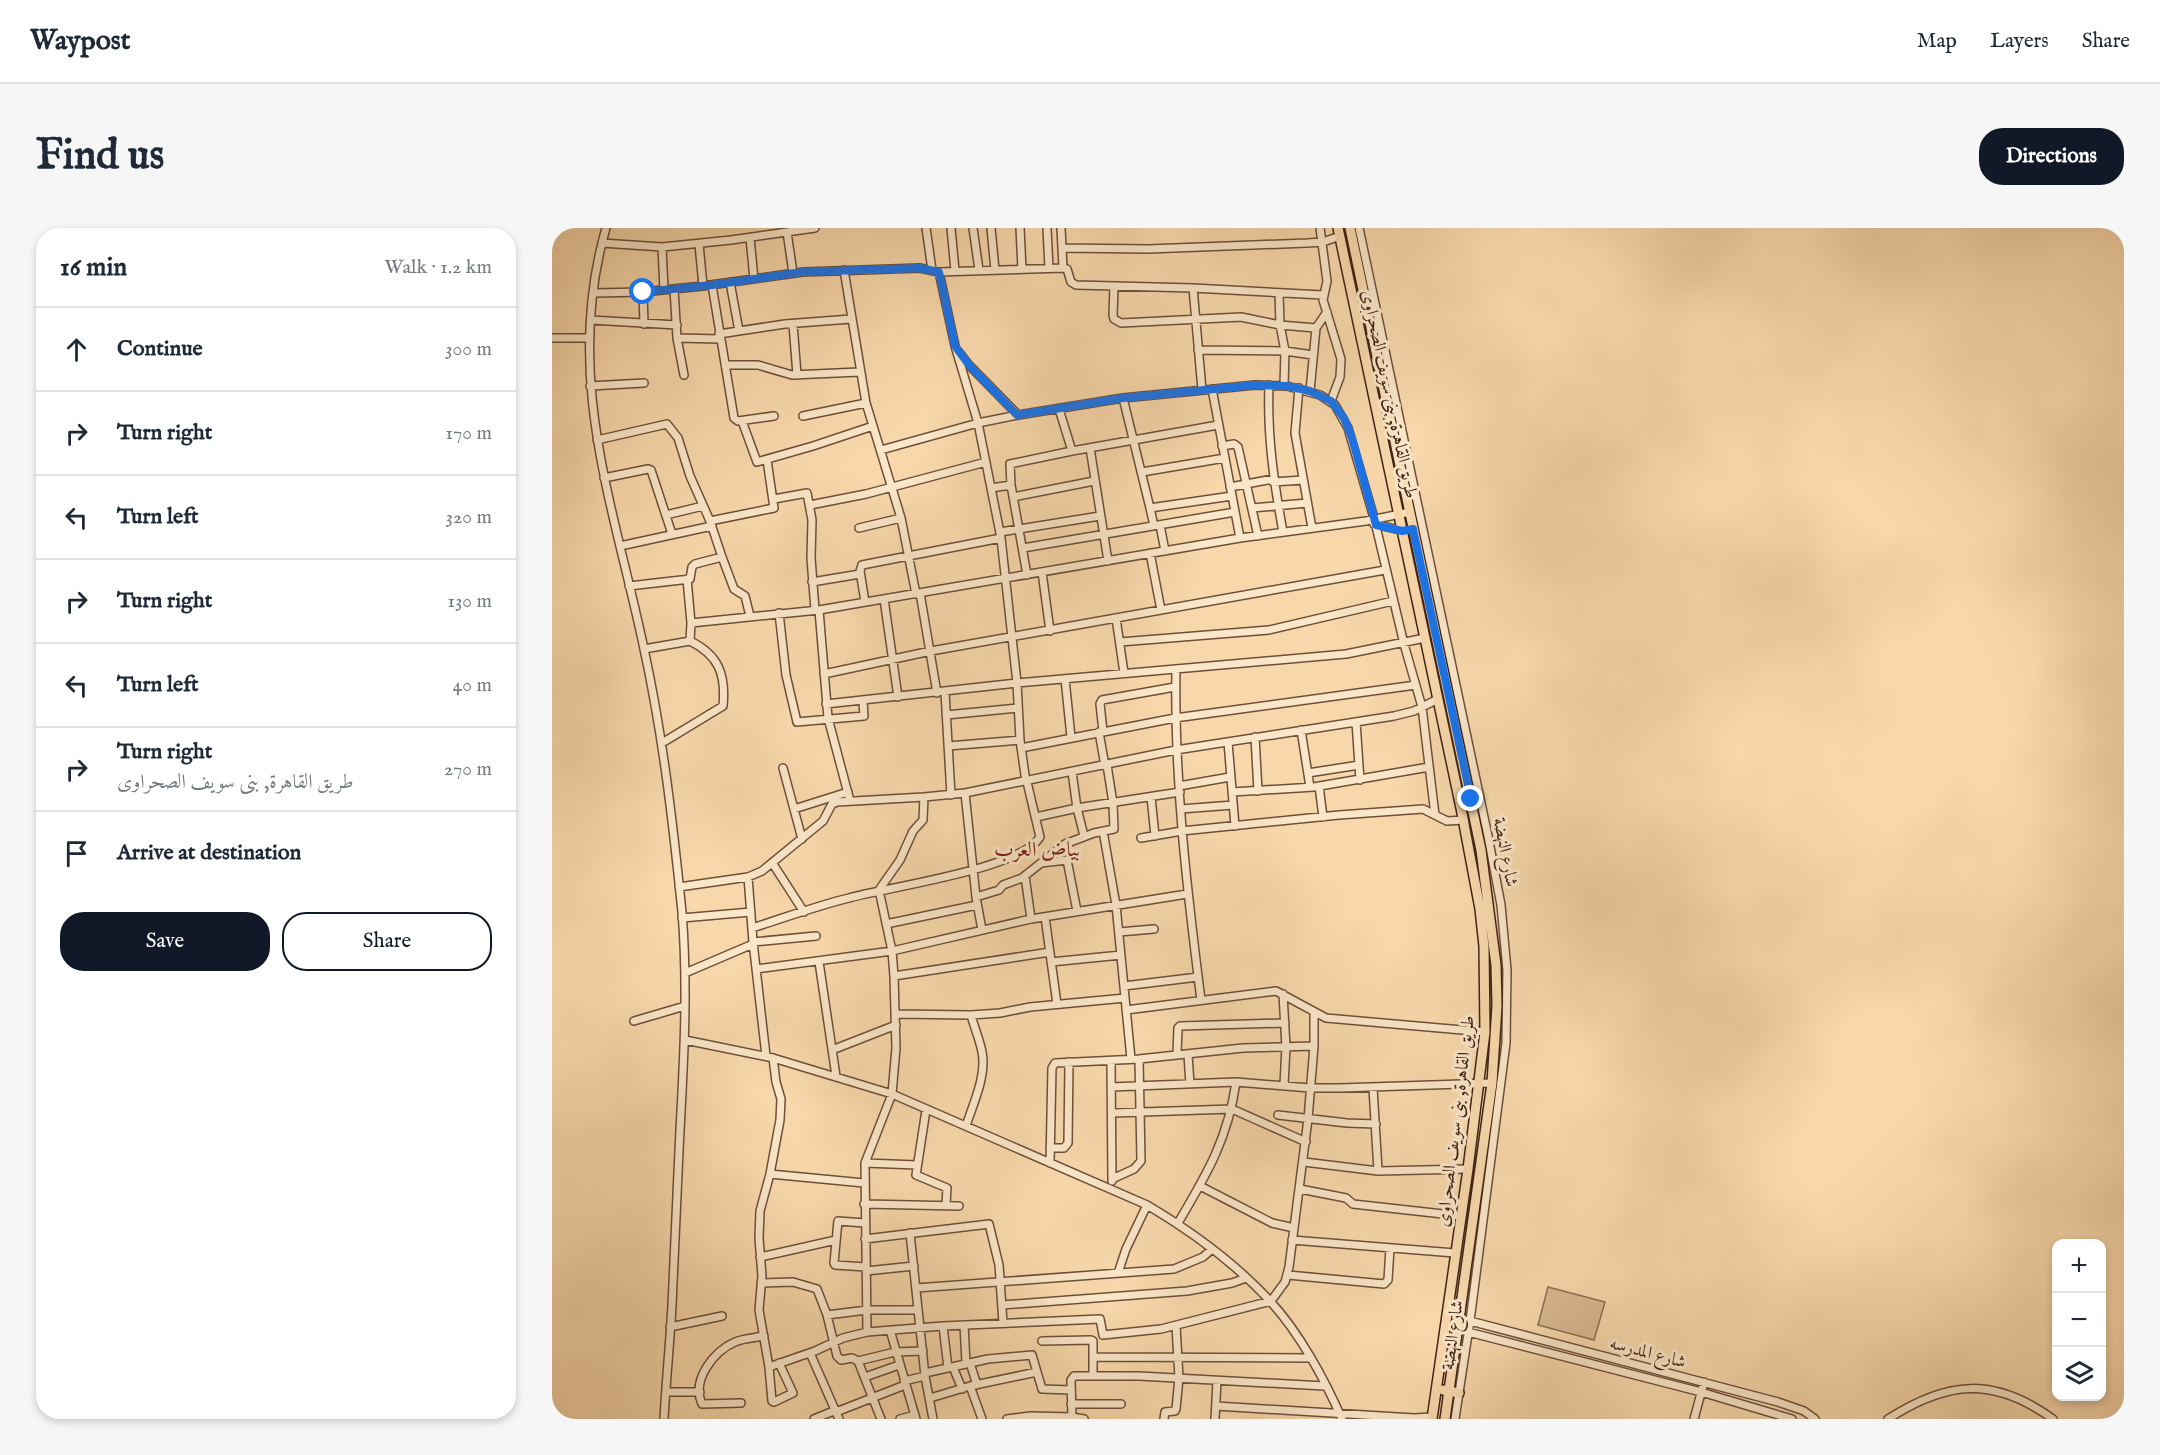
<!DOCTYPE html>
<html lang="en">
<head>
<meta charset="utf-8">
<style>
	body { margin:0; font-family:"IM FELL English",Amiri,serif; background:#f6f6f7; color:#1f2937 }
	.controls { position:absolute; right:18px; bottom:18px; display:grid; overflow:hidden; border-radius:12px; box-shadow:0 3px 9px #0003 }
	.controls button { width:54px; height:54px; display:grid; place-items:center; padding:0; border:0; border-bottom:2px solid #e0e1e3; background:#fff; color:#1f2937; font:30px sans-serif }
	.stop { position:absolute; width:18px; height:18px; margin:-14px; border:4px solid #1a73e8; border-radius:50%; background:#fff }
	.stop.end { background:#1a73e8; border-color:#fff; box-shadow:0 2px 6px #0008 }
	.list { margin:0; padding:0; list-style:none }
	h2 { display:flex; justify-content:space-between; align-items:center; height:78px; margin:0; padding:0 24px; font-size:26px }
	h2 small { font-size:20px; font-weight:400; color:#747a83 }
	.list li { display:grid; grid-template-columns:39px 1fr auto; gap:18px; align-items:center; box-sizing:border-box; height:84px; padding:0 24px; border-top:2px solid #e0e1e3 }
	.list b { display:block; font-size:22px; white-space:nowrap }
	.list p { margin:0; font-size:20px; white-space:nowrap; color:#747a83 }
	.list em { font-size:20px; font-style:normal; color:#747a83 }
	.actions { display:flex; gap:12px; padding:18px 24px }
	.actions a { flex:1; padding:14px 0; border:2px solid #111827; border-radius:24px; text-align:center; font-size:21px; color:#111827 }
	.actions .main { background:#111827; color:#fff }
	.icon { flex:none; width:33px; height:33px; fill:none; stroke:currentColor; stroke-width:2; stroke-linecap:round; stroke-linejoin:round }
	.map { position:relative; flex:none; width:1572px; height:1191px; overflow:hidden; border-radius:24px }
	header { display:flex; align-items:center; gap:36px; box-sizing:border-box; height:84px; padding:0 30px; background:#fff; border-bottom:2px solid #e0e1e3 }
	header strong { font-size:28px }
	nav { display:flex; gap:33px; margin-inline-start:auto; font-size:21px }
	.intro { display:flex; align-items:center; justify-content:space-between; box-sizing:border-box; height:144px; padding:0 36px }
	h1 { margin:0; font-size:42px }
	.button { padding:15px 27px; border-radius:24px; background:#111827; color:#fff; font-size:21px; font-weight:700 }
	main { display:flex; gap:36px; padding:0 36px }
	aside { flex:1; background:#fff; border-radius:24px; box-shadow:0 3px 9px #0003 }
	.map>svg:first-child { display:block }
</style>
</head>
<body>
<header>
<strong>Waypost</strong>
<nav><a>Map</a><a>Layers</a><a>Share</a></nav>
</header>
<div class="intro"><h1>Find us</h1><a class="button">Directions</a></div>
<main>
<aside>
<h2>16 min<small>Walk · 1.2 km</small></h2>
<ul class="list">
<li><svg class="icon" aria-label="ahead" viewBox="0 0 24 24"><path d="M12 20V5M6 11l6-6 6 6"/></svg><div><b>Continue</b></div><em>300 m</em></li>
<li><svg class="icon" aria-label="right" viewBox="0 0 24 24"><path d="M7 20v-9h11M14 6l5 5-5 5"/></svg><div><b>Turn right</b></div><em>170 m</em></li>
<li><svg class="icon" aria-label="left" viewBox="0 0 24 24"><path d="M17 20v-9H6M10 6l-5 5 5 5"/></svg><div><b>Turn left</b></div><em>320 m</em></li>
<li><svg class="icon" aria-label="right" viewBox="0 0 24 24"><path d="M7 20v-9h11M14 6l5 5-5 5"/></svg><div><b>Turn right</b></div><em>130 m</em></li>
<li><svg class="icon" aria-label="left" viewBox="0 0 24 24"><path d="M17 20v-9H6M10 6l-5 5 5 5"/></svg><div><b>Turn left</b></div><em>40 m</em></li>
<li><svg class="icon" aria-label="right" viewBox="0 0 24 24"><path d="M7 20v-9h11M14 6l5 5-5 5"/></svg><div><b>Turn right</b><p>طريق القاهرة, بنى سويف الصحراوى</p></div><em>270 m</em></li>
<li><svg class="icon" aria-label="arrive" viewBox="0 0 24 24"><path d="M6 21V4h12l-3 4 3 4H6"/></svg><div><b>Arrive at destination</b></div></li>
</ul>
<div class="actions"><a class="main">Save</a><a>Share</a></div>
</aside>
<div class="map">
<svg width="1572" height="1191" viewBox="0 0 1572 1191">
	<rect width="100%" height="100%" fill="#f8d8ab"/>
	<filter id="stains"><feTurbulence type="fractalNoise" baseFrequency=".00333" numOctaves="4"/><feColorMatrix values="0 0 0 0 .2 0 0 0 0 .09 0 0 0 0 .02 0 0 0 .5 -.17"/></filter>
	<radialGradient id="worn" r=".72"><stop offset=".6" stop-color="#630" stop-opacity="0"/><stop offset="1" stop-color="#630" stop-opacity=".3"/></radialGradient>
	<path fill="#d9b992" stroke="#8c6d54" stroke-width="1.5" d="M996,1059l57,15 -11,38 -56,-15z"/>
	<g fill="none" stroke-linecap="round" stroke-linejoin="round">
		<defs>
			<path id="minor" d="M54,0c-43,148 8,278 38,421 19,87 29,175 38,263 6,73 2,145 -2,218 -3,58 -5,116 -8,175 -2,38 -6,76 -8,114
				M374,0l6,42
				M399,0l4,43
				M421,0l6,42
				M439,0l4,42
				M468,0l2,41
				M495,0l2,40
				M509,0l2,40
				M768,0l7,53 -4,19 18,59 -1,18 -9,24
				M807,0l129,608 13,69 6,65 -1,73 -36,278 -15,98
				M235,4l6,41
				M198,10l4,41
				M50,15l60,4 69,-7 84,-12
				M147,16l4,42
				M110,19l2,43
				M510,20l86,1 159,-6 16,-1 17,-6
				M292,42l22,133 35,115 15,76
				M387,44l16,74 23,77 23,115 16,145 3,57 6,42
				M178,54l9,49
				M160,57l22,133 4,3 36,-5
				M562,58l-1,29 1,4 7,4 120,-6 39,8 36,3
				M641,60l9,102
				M122,61l3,49 7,37
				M91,64l1,32
				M42,65l49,-1 60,-6 100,-14 117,-4 19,4 124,-4 4,1 4,13 5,3 117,3 130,7
				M727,65l1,32 5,26 -1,35
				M39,92l86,5
				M241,96l4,51
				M167,106l66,-10 66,-5
				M0,110h38
				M125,110l43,1
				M646,122l87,1 28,4
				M406,123l11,14 49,50
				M173,137h33l34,10 67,-3
				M717,157c-2,50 5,98 14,147
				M38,158l54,-3
				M747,160l-4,45 17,95
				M660,161l28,149
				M758,163l6,-63 11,-16
				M571,170l27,110
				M507,181l13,42
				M251,188l63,-13
				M190,193l15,41 56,-16 60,-20
				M45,212l70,-16 11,14 12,38 20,45 12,36 -27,7 -3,3 -2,12 -61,7
				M670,218l12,-2 4,3 20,89
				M538,220l18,113
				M329,222l97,-27 40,-8 105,-17 132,-13 32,1 33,9 15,10 13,23 26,90 30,126 18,63 13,108
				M590,244l83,-14
				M52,250l44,-9 3,1 21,64
				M721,254l30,-2
				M678,259l43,-8
				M439,260l20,-3
				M461,269l81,-16
				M222,271l33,-6 5,27 -1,38 4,52
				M258,277l56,-11 120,-32
				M700,280l55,-5
				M114,287l37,-9
				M158,293l64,-13 -7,-48
				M822,296l30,7
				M608,297l5,26
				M602,298l-4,-18 82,-12
				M307,300l42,-10
				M448,304l100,-16
				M68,318l92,-20
				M471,320l212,-36
				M598,325l11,57
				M170,329l12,32 11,7 5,20
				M490,344l8,59
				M475,347l-16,-90 -1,-21 62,-13 146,-26
				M260,354l48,-8
				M368,365l17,100
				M332,371l14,98
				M313,374l-5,-31 2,-6 139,-27
				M267,382l9,108 22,83
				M227,385l7,62 11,47 67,-6 -1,-15
				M564,390l8,55
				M139,395l128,-13 421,-72 126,-17 44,-9
				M568,414l149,-12 124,-29
				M92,421l46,-8 1,-18 -4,-44
				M624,441c-2,111 11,221 25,331
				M272,446l107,-23 454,-81
				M513,451l6,58
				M393,464l6,103
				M274,476l191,-21 329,-29 79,-16
				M394,487l72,-7
				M804,494l4,58
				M749,502l9,57
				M551,503l-3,-27 2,-4 73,-13
				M547,504l6,34
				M703,509l3,54
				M676,514l7,84
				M110,515l61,-37c3,-31 -4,-51 -33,-65
				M396,518l72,-6
				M469,520l154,-30 241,-33
				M231,540l19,71
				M520,544l5,36 7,28
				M756,545l51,-8
				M627,558l51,-9
				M767,558l4,31
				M680,564l82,-5 115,-20
				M413,565l11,104 6,33
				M599,569l4,39
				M242,581l54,-17
				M629,581l52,-4
				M484,589l41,-9 103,-16
				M551,603l13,74 15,154
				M589,610l41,-7 157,-16 84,-6 24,12 17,-1
				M489,635l26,-3 10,51
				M221,636l31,48
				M473,648l6,43
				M196,649l5,65 13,114
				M127,659l69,-10 14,-6 61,-50 9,-17 5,-2 87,-5 41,-4 211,-43 218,-34 20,-5 24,-12
				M424,669l23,-7 4,-5 19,-7 43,-34 29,-11 20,-4 -1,-26 -6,-38
				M493,689l12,87
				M130,690l69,-6
				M334,696l91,-19
				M200,700c32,-10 64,-22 97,-30 39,-11 172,-29 191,-61l-13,-55
				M567,704l35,-3
				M201,714l63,-6
				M267,734l17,114
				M499,734l70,-7
				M204,741l136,-18 139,-32 156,-25
				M133,745l68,-29
				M342,748l156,-24
				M572,758l74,-9
				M731,766l3,53 -2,38
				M574,782l150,-19 50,27 159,14
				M344,786l75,1 29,-2 30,-6 95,-9
				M82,793l51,-15
				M133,812l88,18 119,36 255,111c44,26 88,58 123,96 29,31 55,79 72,118
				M280,822l64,-25
				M625,827l1,-27 2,-2 105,-3
				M636,827l2,29
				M221,830l3,24 5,17 -1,21 -10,54 -10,37 -1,27 3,38 -3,34 10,57 3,34 2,1 19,-9 -14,-30
				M559,833l1,120
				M559,859l125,-5
				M821,860l5,83
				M374,882l-10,65 31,13 -1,17
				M560,885l120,-4 74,33
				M726,887l69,8 29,1
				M414,898c7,-22 21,-51 16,-74 -2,-12 -8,-25 -11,-37
				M498,920h14l4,-5 1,-81
				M752,934l74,9 90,-2
				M313,935l52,2
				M498,935l2,-95 3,-5 84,-4 104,-11 71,-2
				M218,946l94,9
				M560,951l22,-10 7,-8 -2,-102
				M648,958l72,37 22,5
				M748,961l46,9 7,6 108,12
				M312,976l95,2
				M313,995l-27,-2 -4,42 1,2 31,2
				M626,995c29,-49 50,-84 58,-141l74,6h30l152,-5
				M358,1005l15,143 8,43
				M313,1011l124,-15 10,41 4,58
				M740,1012l163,13
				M208,1029l76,-17
				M314,1043l48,-5
				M566,1045l8,-24 21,-44
				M736,1047l96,9 4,-4 2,-32
				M209,1055l32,-1 24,7 10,26 10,41 4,4 11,-2 6,3 37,-9 28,-1
				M364,1060l258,-19 29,-12 9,-8
				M450,1077l185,-14 45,-8 14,-5
				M275,1087l40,-5h51
				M918,1093l308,81 26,9 11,8
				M412,1097l2,38
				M391,1098l5,42
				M118,1099l52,-11
				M338,1102l26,89
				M315,1104l-2,-169 27,-69 4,-46 -2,-72 -2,-25 -13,-61 21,-30 13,-29 10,-11 1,-23
				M916,1104l233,60 91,27
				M490,1113l49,-1 2,1v16
				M258,1125l29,66
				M306,1133l23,58
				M418,1135l7,22
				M217,1139l46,-16 28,-13 24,-6 76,-6 157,-7 3,16 58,-6 110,-28 14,-19 4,-15 19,-148 6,-73v-33
				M401,1139l9,22
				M373,1145l63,-14 44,-4 10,34 29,1
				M541,1147v-18l216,1
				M313,1149l34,-12
				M352,1153l21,-5
				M418,1158l12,33
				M114,1164h34
				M378,1170l40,-12 67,-14
				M189,1175l-39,1c-11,-24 12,-53 33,-62 9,-4 20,-4 29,-6
				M519,1176h50
				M664,1178l198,12 18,-1
				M284,1184l69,-27
				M520,1189l12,2
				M262,1191l22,-9
				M348,1191l15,-4
				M455,1191l23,-3 42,1 -1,-37 3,-4h65l185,10
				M612,1191l1,-7 10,-1 1,-2 3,-31 -3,-52
				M663,1191l2,-38
				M1142,1191l10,-37
				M1336,1191c59,-38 105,-43 165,0"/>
			<path id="major" d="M786,0l123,580 19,101 4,37 1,86 -17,137 -36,250
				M798,0l131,622 15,115 1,41 -5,77 -47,336
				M891,1162l16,3"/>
		</defs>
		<use href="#minor" stroke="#6e4f3a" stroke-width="10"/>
		<use href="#major" stroke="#402115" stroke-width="12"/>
		<use href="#minor" stroke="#fae6c8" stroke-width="7"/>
		<use href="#major" stroke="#f8d8ab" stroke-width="9"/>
	</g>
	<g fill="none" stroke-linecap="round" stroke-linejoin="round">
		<path stroke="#1a73e8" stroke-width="8" d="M91,64l69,-7 90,-13 118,-4 19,4 16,74 14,19 48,50 106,-17 132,-13 32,1 23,5 21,10 13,17 8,20 24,87 26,6 11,-2 58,270"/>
	</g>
	<g text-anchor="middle" stroke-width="6" stroke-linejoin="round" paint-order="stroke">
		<g font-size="18" fill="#402115" stroke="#fae6c8">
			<text transform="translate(838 166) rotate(78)" y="6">طريق القاهرة, بنى سويف الصحراوى</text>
			<text transform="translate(954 624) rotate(79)" y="6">شارع النهضة</text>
			<text transform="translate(903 893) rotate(-83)" y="6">طريق القاهرة, بنى سويف الصحراوى</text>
			<text transform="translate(900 1107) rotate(-82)" y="6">شارع النهضة</text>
			<text transform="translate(1096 1124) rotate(15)" y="6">شارع المدرسه</text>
		</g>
		<g font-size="21" fill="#7a1f14" stroke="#fae6c8">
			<text x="485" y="628">بياض العرب</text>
		</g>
	</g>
	<rect width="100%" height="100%" filter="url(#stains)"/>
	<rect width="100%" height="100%" fill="url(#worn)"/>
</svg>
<div class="controls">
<button>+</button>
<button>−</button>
<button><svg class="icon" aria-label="layers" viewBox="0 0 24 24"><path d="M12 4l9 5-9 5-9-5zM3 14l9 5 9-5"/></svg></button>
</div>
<div class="stop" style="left:91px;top:64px"></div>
<div class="stop end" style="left:919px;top:571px"></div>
</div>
</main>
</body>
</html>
